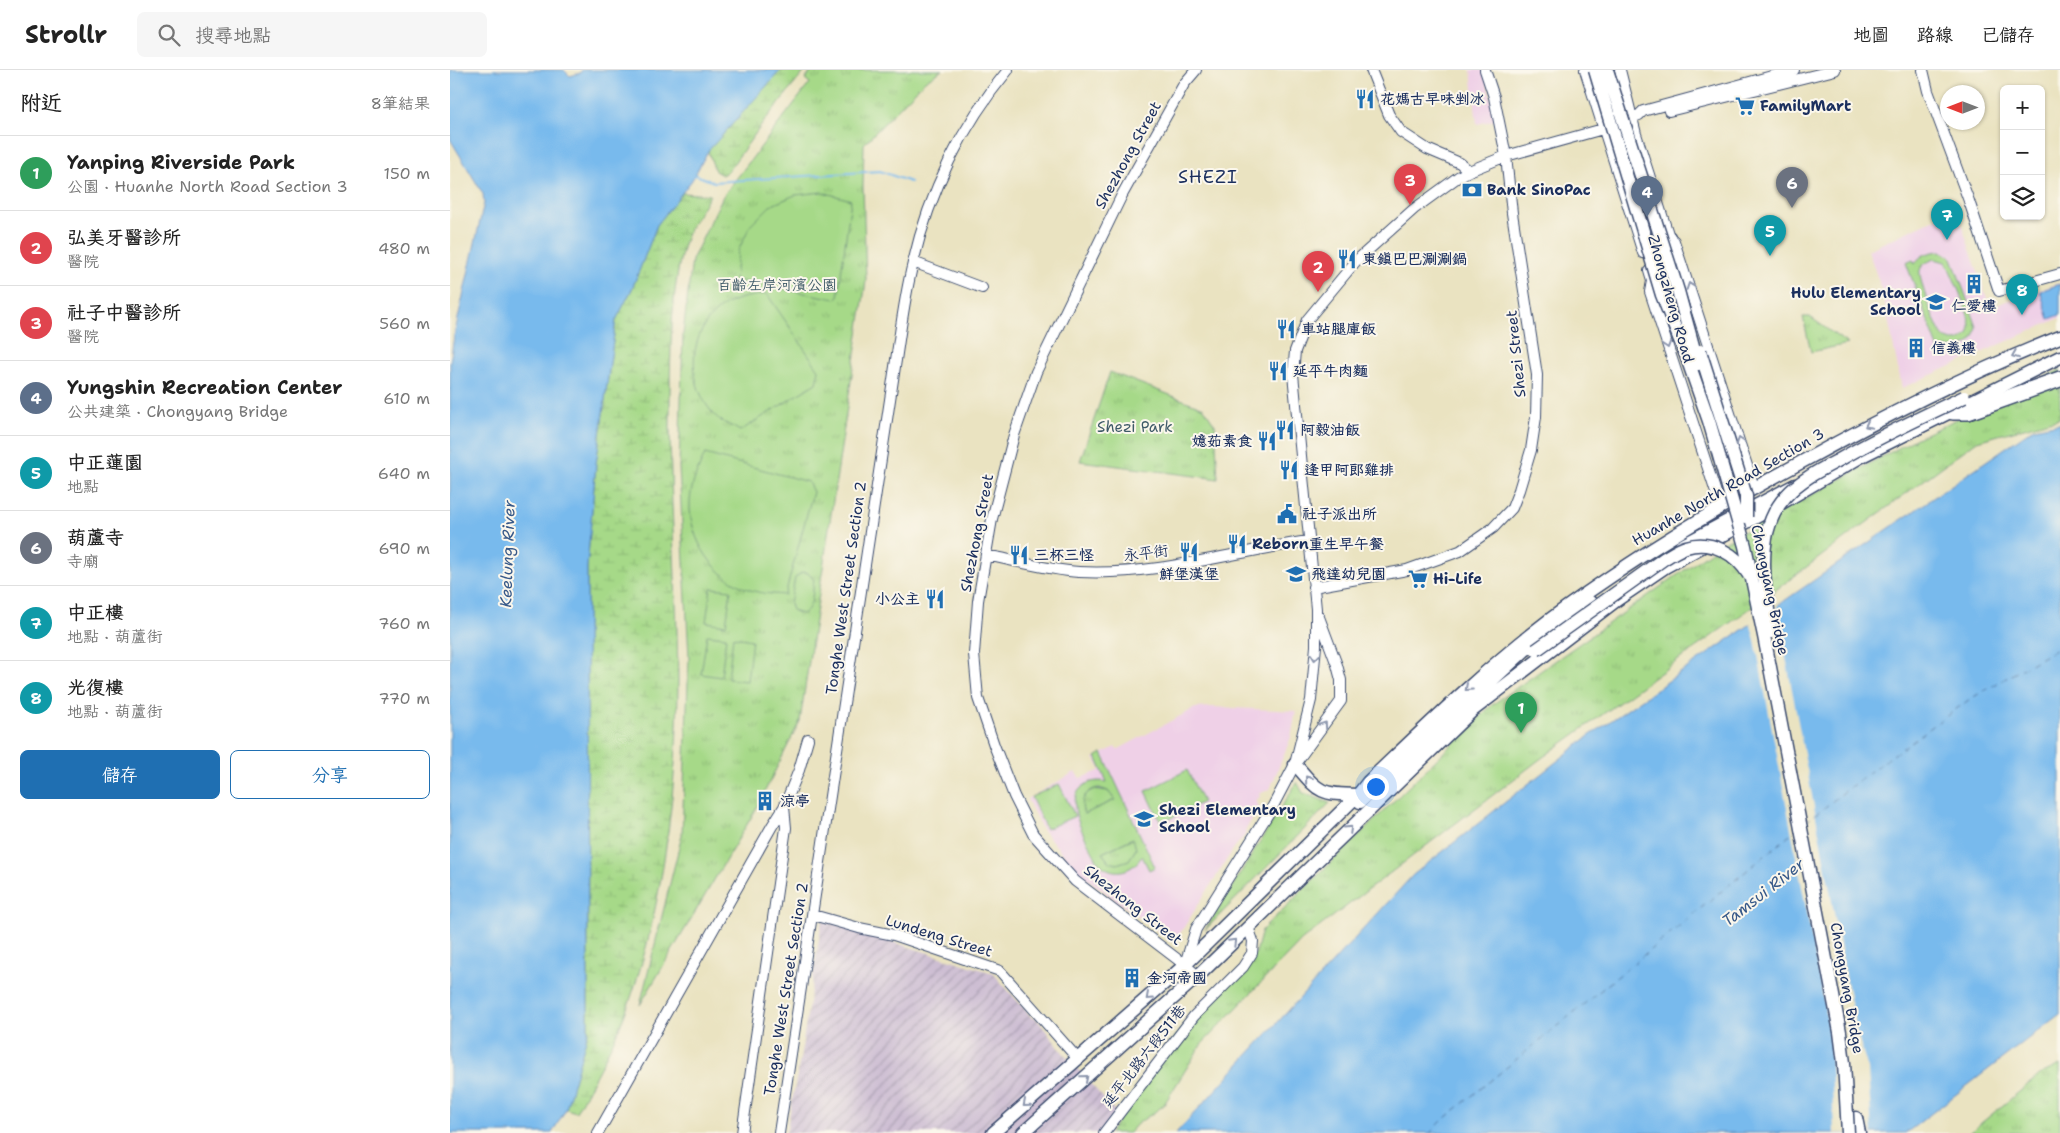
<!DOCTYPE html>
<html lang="zh-TW">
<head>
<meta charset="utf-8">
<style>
	body { margin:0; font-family:"Shantell Sans","LXGW WenKai TC",sans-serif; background:#f6f6f6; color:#222 }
	.controls { position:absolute; right:15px; top:15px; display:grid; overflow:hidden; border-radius:8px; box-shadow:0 1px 4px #0004 }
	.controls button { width:45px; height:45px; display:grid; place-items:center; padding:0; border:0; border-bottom:1px solid #e0e0e0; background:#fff; color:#222; font:25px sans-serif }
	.compass { position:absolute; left:1490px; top:15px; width:45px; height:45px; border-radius:50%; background:#fff; box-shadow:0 1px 4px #0004; rotate:270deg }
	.you { position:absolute; left:925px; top:716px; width:18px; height:18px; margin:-12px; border:4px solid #fff; border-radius:50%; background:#1a73e8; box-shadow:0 0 0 8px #1a73e833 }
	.badge { display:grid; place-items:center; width:32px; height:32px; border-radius:50%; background:#1f6fb2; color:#fff; font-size:16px; font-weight:700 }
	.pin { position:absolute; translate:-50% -41px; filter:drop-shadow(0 1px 2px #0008) }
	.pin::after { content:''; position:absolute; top:26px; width:18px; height:15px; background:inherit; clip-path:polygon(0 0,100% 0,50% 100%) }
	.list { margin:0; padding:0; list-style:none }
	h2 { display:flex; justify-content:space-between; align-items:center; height:65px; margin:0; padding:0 20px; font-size:21px }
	h2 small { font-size:16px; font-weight:400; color:#767676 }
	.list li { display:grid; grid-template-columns:32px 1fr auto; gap:15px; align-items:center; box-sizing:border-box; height:75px; padding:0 20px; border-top:1px solid #e0e0e0 }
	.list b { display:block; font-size:19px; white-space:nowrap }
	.list p { margin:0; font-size:16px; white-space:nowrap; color:#767676 }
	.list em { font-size:16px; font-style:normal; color:#767676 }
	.actions { display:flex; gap:10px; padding:15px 20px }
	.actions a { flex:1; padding:11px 0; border:1px solid #1f6fb2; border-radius:8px; text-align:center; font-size:18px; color:#1f6fb2 }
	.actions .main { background:#1f6fb2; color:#fff }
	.icon { flex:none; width:28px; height:28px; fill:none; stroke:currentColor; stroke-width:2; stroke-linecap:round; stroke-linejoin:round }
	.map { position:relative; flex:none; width:1610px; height:1063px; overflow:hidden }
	header { display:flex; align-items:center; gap:30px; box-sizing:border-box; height:70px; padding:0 25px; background:#fff; border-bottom:1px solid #e0e0e0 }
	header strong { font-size:24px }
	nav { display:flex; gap:28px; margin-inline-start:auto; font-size:18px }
	.search { width:350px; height:45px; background:#f6f6f6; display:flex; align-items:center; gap:12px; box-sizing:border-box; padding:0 18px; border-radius:8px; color:#767676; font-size:19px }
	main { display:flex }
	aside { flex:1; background:#fff }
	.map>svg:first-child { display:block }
</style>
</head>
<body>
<header>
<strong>Strollr</strong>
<div class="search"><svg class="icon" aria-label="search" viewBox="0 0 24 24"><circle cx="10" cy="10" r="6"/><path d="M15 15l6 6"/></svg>搜尋地點</div>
<nav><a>地圖</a><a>路線</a><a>已儲存</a></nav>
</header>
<main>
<aside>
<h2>附近<small>8筆結果</small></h2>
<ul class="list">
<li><span class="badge" style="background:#2e9e5b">1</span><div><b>Yanping Riverside Park</b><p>公園 · Huanhe North Road Section 3</p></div><em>150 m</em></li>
<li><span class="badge" style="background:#e0444e">2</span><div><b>弘美牙醫診所</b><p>醫院</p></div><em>480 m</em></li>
<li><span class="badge" style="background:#e0444e">3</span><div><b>社子中醫診所</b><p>醫院</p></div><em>560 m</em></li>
<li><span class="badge" style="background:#5c6f8a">4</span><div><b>Yungshin Recreation Center</b><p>公共建築 · Chongyang Bridge</p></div><em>610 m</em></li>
<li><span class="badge" style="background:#0f9aa8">5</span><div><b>中正蓮園</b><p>地點</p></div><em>640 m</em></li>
<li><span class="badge" style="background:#6b7280">6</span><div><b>葫蘆寺</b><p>寺廟</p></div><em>690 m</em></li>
<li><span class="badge" style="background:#0f9aa8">7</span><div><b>中正樓</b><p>地點 · 葫蘆街</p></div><em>760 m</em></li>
<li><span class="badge" style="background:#0f9aa8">8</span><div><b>光復樓</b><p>地點 · 葫蘆街</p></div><em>770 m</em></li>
</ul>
<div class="actions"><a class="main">儲存</a><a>分享</a></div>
</aside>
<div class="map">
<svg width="1610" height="1063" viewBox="0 0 1610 1063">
	<defs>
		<pattern id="industrial-furrows" width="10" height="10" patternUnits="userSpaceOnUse" patternTransform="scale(1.25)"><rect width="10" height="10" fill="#cdbed3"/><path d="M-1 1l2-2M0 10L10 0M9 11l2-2" fill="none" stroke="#a69bae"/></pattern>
		<pattern id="grass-tufts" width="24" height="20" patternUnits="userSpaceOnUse" patternTransform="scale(1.25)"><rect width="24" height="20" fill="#a6d988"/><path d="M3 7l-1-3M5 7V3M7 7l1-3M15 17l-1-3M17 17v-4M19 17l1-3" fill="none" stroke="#8ebb78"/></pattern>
		<pattern id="wetland-marsh" width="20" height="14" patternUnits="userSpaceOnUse" patternTransform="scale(1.25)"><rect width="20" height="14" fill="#a6d988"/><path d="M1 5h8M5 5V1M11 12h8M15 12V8" fill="none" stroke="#8ebb78"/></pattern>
	</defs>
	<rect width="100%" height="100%" fill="#fbf7ec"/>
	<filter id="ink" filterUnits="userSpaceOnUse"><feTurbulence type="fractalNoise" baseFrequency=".02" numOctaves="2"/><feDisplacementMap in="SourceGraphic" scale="10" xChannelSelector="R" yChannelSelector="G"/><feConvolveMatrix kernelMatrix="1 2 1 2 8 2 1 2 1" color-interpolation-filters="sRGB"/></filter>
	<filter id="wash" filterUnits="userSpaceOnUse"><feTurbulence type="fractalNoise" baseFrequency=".0096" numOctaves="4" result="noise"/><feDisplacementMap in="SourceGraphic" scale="20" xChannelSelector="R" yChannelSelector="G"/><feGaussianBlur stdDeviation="1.12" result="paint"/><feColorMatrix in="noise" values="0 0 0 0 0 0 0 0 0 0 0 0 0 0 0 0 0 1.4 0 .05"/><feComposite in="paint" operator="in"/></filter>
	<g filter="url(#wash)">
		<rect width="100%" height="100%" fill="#eae3c1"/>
		<path fill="#efd0e7" d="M1021,0h13l12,50 -19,4z
			M1506,139l34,98 70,-24v35l-158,70 -19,-94 -15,-44z
			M762,637l84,4 -5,26 -21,52 -11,5 1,3 -5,3 4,8 -13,21 -1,6 -11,13 -60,95 -88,-65 -13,-12 -31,-37 -15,-30 48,-27 5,6 19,-7 1,-2 -6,-11 21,-11 2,3 78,-42z"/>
		<path fill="url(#industrial-furrows)" d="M372,850l171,53 40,46 2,-2 30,38 51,57 -17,21h-313l15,-79z"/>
		<path fill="url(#grass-tufts)" stroke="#608473" d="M363,0h129l-17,11 -61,63 -1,42 3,95 -66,440 -45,90 -115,194 42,-170 7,-178 -10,-190 4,-133 9,-74 31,-64 87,-113 -5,-4z
			M1353,247h7l38,27 -37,8z
			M1610,300v48l-83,23 -215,159 -223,160 -237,180 -101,105 -38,61 -26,18 -8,9h-19l67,-99 79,-81 6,-23 230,-225 234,-164 191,-103z
			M660,302l94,36 11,17 3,54 -138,-18z
			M847,712l6,11 27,10 -125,127z
			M645,719l13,2 7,9 -31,14c-5,-11 -1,-21 11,-25z
			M684,768l2,11 -7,11 -12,4 -8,-2 -7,-9z
			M1610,995v68h-91l72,-59z"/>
		<path fill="url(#wetland-marsh)" stroke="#608473" d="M331,0h25l-37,45 -41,56 -6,4 -7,-4 -7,-20z
			M232,123l28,2c-8,15 -20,30 -25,46 -14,48 -14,100 -15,150 -1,97 7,193 8,289 0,106 -16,241 -55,339 -13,32 -31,63 -47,93l-10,-3 22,-77 -1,-465 9,-103 20,-144 16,-31 25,-64z"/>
		<path fill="#a6d988" stroke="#608473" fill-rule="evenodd" d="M372,122l29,8 -13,97 -2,2 -101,-19 3,-29 12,-25 20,-20 25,-11z
			M1491,181l11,7 25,69c-2,17 -17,25 -33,20l3,10 -5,1 -36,-95 7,-3 2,4c5,-10 15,-12 26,-13zM1485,189l10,3 4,6c6,14 20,44 21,58 0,15 -19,20 -28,9 -6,-8 -24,-56 -22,-65 2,-6 9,-9 15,-11z
			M317,224l52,76 -3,13 -76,48c-6,-4 -14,-7 -20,-11 -35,-29 -36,-92 7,-116 13,-7 25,-8 40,-10z
			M255,384l103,28 5,10 -28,103c-9,-1 -19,-1 -27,-3 -38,-8 -66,-46 -68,-83 -1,-20 7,-38 15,-55z
			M352,502l6,1 6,7c-2,12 0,30 -13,34l-9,-4 -2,-6 5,-26z
			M261,518l20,2 -5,35 -20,-3z
			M257,565l19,2 -5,40 -20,-3z
			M283,567l19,3 -5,41 -19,-2z
			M652,683l53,114 -6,3 -7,-14c-10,17 -30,21 -44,6 -9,-19 -35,-56 -17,-74 7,-7 17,-8 26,-6l-11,-25zM649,718l9,3 7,9 -31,14c-5,-13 1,-24 15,-26zM683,768l3,11 -7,11 -12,4 -8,-2 -7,-9z
			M737,700l16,32 -42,21 -15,-32z
			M609,714l16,32 -29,13 -15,-32z"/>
		<path fill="#78baed" stroke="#4a74a6" d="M0,0h114l6,6 10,-3 2,-3h199l-73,81 -16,29 -35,45 -25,64 -16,31 -20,144 -9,103 1,465 -22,77 -14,24h-102v-770l4,-27 30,-133 -1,-9 -33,-55z
			M1610,214v31l-11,4 -9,-28z
			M1610,353v591l-154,119h-730l237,-258 176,-139 445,-308z"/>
		<path fill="#eae3c1" d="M1327,533l3,23 76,403 12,40 4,64h-38l-4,-99 -75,-394 -5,-18z"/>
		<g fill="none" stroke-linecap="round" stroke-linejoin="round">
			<path stroke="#78baed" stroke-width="2" d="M243,104l21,8 166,-11 30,11"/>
			<path stroke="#375989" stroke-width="1" stroke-dasharray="6 5" stroke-linecap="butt" d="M1356,752l61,-48 103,-75 90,-52
				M980,1063l15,-15 350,-287"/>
		</g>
	</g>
	<g filter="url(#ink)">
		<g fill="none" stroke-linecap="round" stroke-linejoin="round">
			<defs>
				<path id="minor" d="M746,0l-12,14 -62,111 -86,177 -22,63 -22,84 -14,82 -4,53 4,44 16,47 20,51 19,38 42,47 110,84 13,11
					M921,0l18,45 12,17 26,17 33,14 9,8
					M1135,0l58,183
					M1170,0l16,64 33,103 5,4 80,246
					M1473,0l5,21 41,110 30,90 61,-17
					M1219,41l166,-41
					M463,192l69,26
					M1199,201l3,10 -2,11 71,216
					M536,485c30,6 63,15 93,17 78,4 154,-20 230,-31
					M863,517l94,-17 53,-19 33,-23 19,-20 7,-18 12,-40 5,-33 1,-42 -25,-162 -6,-57 -12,-59 -9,-27
					M845,694l16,-64 5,-54v-37l-23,-235 2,-23 12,-31 49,-59 58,-52 44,-32 11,-6 37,-15 97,-27 36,-14 4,-4 151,-41
					M363,845l46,13 35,7 106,36 78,88
					M735,894l11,-35 77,-123 22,-42 46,-63v-21l-4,-15 -18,-48
					M148,1063l174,-307 12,-19
					M292,1063l44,-305 -2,-21 15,-37 9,-31
					M329,1063l117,-773c5,-33 9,-66 17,-97 16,-70 49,-138 95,-193
					M654,1063l90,-117 49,-49 9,-14 1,-12 -5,-14"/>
				<path id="major" d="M1219,167l5,22
					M1231,476l114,-61
					M845,694c25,29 24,30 63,31
					M910,732l164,-151 66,-49
					M1406,1048l3,15
					M543,1063l192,-168 173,-170 10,-13c58,-55 116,-112 180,-161 79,-59 163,-110 250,-157 85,-47 171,-91 262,-127
					M573,1063l175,-157 275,-266 145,-111 47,-32 113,-62 82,-48 200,-100"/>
				<path id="highway" d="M1503,342h15l92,-33"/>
			</defs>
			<use href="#minor" stroke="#3a4a6d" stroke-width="12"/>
			<use href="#major" stroke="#3a4a6d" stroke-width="15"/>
			<use href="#highway" stroke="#3a4a6d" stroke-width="18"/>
			<use href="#minor" stroke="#fff" stroke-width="10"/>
			<use href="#major" stroke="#fff" stroke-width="12"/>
			<use href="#highway" stroke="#fff" stroke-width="15"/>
			<defs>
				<path id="major-bridge" d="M1145,0l67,225 24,60 23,66 36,125 19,90 76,396 4,31 4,70
					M1157,0l71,221 20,73
					M1250,281l46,145v21
					M1321,562c-4,-32 -11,-67 -4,-99 3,-12 10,-27 19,-37 14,-16 34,-26 53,-36 41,-24 83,-43 125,-63
					M1086,580l129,-92c7,-4 14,-9 21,-11 26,-8 50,7 63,28"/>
			</defs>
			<use href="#major-bridge" stroke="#3a4a6d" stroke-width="15" stroke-linecap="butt"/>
			<use href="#major-bridge" stroke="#fff" stroke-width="12"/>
		</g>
		<defs><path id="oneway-chevron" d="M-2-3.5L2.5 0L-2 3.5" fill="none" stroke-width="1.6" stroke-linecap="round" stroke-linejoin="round" transform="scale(1.25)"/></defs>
		<g stroke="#8d97ae">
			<use href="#oneway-chevron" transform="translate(1240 216) rotate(-109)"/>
			<use href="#oneway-chevron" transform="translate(1217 275) rotate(72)"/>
			<use href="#oneway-chevron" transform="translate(1565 285) rotate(158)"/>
			<use href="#oneway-chevron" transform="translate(1418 355) rotate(153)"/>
			<use href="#oneway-chevron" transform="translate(1290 371) rotate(-108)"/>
			<use href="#oneway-chevron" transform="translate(865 587) rotate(96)"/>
			<use href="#oneway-chevron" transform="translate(1018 618) rotate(138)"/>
			<use href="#oneway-chevron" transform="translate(874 655) rotate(-56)"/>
			<use href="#oneway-chevron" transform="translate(858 709) rotate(-129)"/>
			<use href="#oneway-chevron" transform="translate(899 759) rotate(-44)"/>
			<use href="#oneway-chevron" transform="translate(783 872) rotate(-45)"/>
			<use href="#oneway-chevron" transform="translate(699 927) rotate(138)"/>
			<use href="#oneway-chevron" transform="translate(635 1008) rotate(-41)"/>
			<use href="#oneway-chevron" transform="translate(576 1034) rotate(139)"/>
		</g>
	</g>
	<defs>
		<symbol id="restaurant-bare" viewBox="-9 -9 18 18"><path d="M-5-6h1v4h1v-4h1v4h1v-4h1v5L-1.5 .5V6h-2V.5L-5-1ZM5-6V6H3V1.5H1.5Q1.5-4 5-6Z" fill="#1f6fb2" stroke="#fbf7ec" stroke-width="2.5" paint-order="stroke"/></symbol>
		<symbol id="supermarket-bare" viewBox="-9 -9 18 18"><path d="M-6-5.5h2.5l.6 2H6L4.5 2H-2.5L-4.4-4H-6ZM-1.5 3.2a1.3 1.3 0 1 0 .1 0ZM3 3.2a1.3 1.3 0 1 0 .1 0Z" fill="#1f6fb2" stroke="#fbf7ec" stroke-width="2.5" paint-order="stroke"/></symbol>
		<symbol id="bank-bare" viewBox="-9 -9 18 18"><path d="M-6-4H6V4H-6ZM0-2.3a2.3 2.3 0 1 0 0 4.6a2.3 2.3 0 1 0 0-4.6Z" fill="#1f6fb2" stroke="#fbf7ec" stroke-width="2.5" paint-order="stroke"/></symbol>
		<symbol id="building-bare" viewBox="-9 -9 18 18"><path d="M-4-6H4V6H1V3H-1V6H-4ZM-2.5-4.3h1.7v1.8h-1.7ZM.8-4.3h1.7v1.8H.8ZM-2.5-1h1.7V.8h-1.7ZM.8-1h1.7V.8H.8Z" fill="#1f6fb2" stroke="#fbf7ec" stroke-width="2.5" paint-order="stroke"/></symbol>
		<symbol id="school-bare" viewBox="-9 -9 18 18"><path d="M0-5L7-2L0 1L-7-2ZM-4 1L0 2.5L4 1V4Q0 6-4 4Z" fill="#1f6fb2" stroke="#fbf7ec" stroke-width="2.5" paint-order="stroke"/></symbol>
		<symbol id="civic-bare" viewBox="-9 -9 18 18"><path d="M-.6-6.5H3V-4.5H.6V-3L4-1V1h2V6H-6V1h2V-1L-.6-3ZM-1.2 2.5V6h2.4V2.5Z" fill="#1f6fb2" stroke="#fbf7ec" stroke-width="2.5" paint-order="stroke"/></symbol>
	</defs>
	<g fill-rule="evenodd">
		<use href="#restaurant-bare" x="901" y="15" width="28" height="28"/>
		<use href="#supermarket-bare" x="1281" y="22" width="28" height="28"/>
		<use href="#bank-bare" x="1008" y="106" width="28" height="28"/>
		<use href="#restaurant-bare" x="883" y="175" width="28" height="28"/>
		<use href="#building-bare" x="1510" y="200" width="28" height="28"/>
		<use href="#school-bare" x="1472" y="218" width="28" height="28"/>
		<use href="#restaurant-bare" x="822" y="245" width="28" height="28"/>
		<use href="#building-bare" x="1452" y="264" width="28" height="28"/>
		<use href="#restaurant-bare" x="814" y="287" width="28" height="28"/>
		<use href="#restaurant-bare" x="821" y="346" width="28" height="28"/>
		<use href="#restaurant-bare" x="803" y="357" width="28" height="28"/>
		<use href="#restaurant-bare" x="825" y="386" width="28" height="28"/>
		<use href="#civic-bare" x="823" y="430" width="28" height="28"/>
		<use href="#restaurant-bare" x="773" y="460" width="28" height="28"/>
		<use href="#restaurant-bare" x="725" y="468" width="28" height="28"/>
		<use href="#restaurant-bare" x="555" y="471" width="28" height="28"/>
		<use href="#school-bare" x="832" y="490" width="28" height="28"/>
		<use href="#supermarket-bare" x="954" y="495" width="28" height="28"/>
		<use href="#restaurant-bare" x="471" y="515" width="28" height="28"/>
		<use href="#building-bare" x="301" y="717" width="28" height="28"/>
		<use href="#school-bare" x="680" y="735" width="28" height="28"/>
		<use href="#building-bare" x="668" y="894" width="28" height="28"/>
	</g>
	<g text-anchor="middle" stroke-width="4" stroke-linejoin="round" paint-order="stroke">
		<g font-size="15" font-weight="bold" fill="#1b2f5e" stroke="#fbf7ec" text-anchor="start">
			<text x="930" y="34">花媽古早味剉冰</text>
			<text x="1310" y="41">FamilyMart</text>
			<text x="1037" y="125">Bank SinoPac</text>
			<text x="912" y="194">東鎮巴巴涮涮鍋</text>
			<text x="1471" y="228" text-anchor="end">Hulu Elementary<tspan x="1471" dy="17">School</tspan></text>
			<text x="1524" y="241" text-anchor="middle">仁愛樓</text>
			<text x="851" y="264">車站腿庫飯</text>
			<text x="1481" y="283">信義樓</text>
			<text x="843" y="306">延平牛肉麵</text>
			<text x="850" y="365">阿毅油飯</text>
			<text x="802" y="376" text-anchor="end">嬑茹素食</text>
			<text x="854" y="405">逢甲阿郎雞排</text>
			<text x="852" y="449">社子派出所</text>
			<text x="802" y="479">Reborn重生早午餐</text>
			<text x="584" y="490">三杯三怪</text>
			<text x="739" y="509" text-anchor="middle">鮮堡漢堡</text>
			<text x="861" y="509">飛達幼兒園</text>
			<text x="983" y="514">Hi-Life</text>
			<text x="470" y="534" text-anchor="end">小公主</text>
			<text x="330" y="736">涼亭</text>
			<text x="709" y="745">Shezi Elementary<tspan x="709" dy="17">School</tspan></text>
			<text x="697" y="913">金河帝國</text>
		</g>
		<g font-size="15" fill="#1b2f5e" stroke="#fbf7ec">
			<text transform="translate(678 85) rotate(-61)" y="5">Shezhong Street</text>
			<text transform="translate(1221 229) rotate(74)" y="5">Zhongzheng Road</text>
			<text transform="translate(1066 284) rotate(-96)" y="5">Shezi Street</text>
			<text transform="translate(1278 417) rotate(-30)" y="5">Huanhe North Road Section 3</text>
			<text transform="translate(527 463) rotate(-79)" y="5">Shezhong Street</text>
			<text transform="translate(696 483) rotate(-7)" y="5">永平街</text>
			<text transform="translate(396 518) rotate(-82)" y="5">Tonghe West Street Section 2</text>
			<text transform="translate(1320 520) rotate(78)" y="5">Chongyang Bridge</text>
			<text transform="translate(683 835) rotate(38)" y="5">Shezhong Street</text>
			<text transform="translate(489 866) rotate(17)" y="5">Lundeng Street</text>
			<text transform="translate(1397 918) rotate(80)" y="5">Chongyang Bridge</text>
			<text transform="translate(336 919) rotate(-81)" y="5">Tonghe West Street Section 2</text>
			<text transform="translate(694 986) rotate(-52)" y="5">延平北路六段511巷</text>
		</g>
		<g font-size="15" fill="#3e5a68" stroke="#fbf7ec">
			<text x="327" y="220">百齡左岸河濱公園</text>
			<text x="685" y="362">Shezi Park</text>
		</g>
		<g font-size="16" font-style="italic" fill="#375989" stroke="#fbf7ec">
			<text transform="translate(57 484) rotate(-88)" y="6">Keelung River</text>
			<text transform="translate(1313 822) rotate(-38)" y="6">Tamsui River</text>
		</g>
		<g font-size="18" letter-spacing="1" fill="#1b2f5e" stroke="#fbf7ec">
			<text x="758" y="113">SHEZI</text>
		</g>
	</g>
</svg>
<div class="controls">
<button>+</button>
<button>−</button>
<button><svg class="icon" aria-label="layers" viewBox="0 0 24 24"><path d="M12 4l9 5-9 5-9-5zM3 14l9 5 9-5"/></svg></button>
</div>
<svg class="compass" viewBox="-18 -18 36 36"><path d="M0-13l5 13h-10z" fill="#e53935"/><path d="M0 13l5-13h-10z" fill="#767676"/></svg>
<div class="you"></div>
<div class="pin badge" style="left:1071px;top:663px;background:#2e9e5b">1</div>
<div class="pin badge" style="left:868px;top:222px;background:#e0444e">2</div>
<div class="pin badge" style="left:960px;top:135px;background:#e0444e">3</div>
<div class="pin badge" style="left:1197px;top:147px;background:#5c6f8a">4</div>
<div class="pin badge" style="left:1320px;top:186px;background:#0f9aa8">5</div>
<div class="pin badge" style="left:1342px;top:138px;background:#6b7280">6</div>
<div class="pin badge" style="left:1497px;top:170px;background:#0f9aa8">7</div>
<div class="pin badge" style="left:1572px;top:245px;background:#0f9aa8">8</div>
</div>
</main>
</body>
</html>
